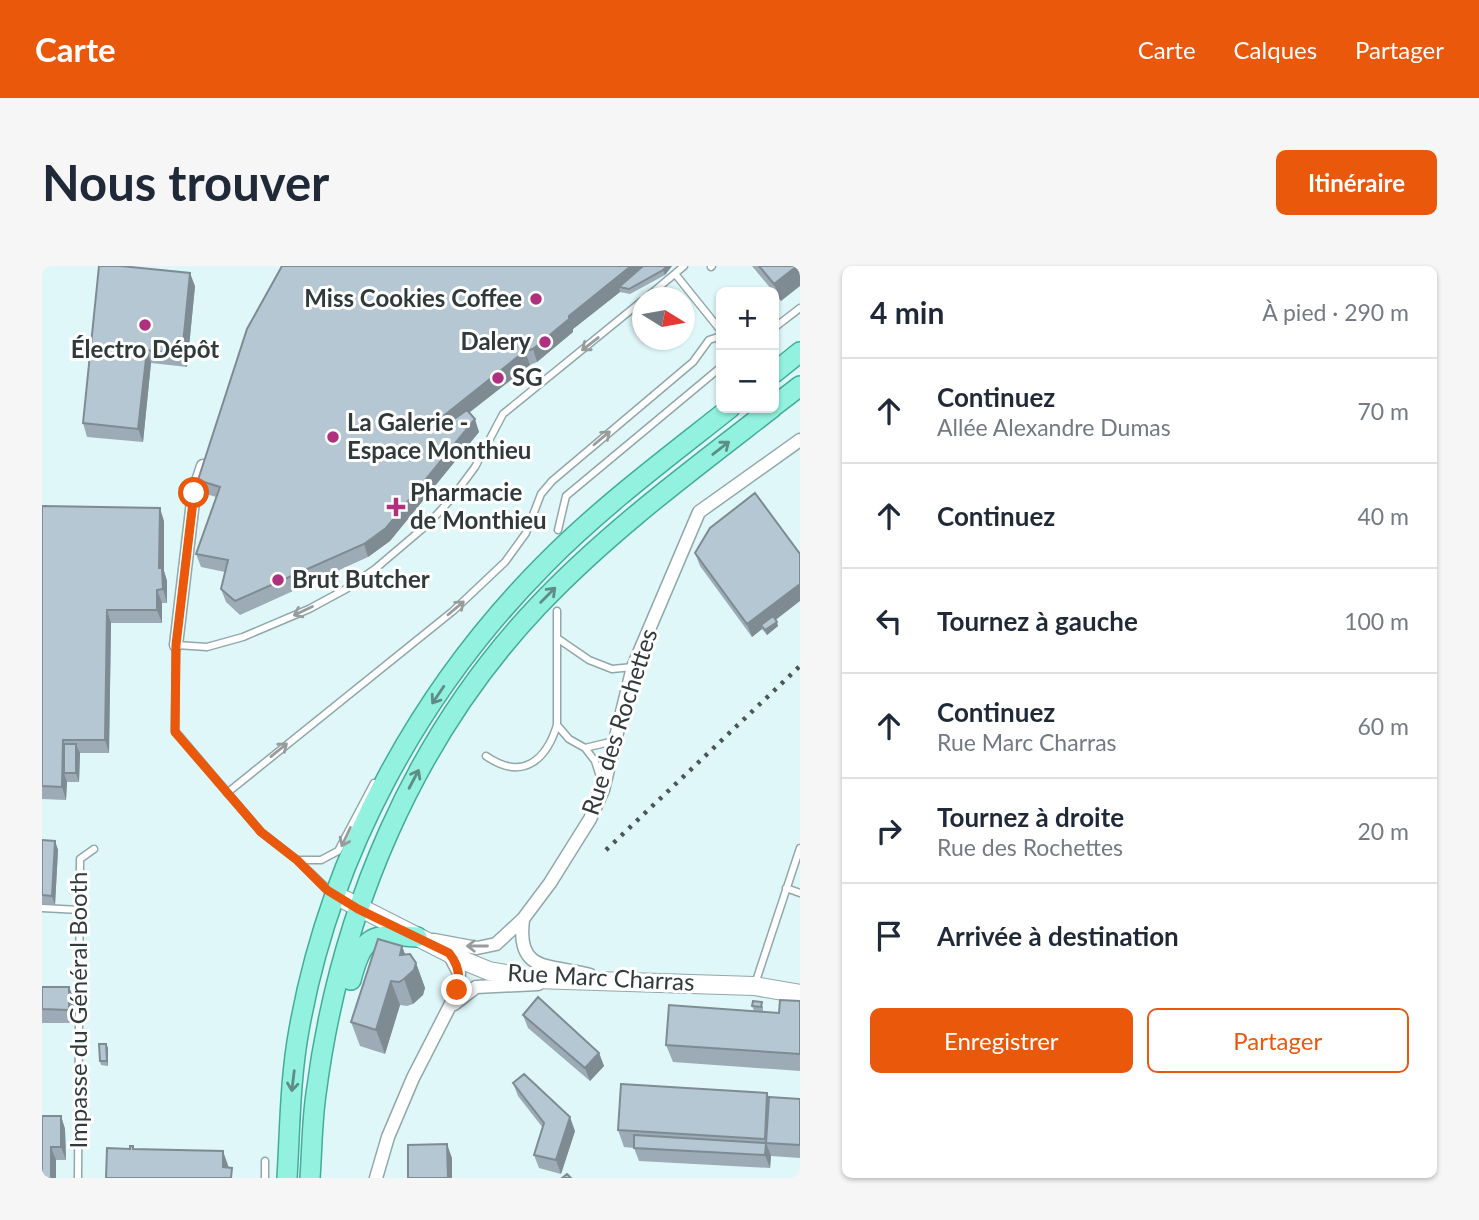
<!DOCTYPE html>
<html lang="fr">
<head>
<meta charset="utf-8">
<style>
	body { margin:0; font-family:Lato,sans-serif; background:#f6f6f7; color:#1f2937 }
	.controls { position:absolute; right:21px; top:21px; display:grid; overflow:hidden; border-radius:10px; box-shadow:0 2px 5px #0004 }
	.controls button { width:63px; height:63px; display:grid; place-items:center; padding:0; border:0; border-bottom:2px solid #e0e1e3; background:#fff; color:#1f2937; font:35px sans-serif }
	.compass { position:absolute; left:590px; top:21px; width:63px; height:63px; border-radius:50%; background:#fff; box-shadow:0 2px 5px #0004; rotate:101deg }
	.stop { position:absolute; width:21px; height:21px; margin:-16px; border:5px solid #ea580c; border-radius:50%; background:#fff }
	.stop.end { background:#ea580c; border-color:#fff; box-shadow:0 2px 7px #0008 }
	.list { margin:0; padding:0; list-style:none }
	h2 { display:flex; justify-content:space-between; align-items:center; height:91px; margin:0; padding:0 28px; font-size:30px }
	h2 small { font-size:23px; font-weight:400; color:#747a83 }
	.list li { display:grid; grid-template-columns:46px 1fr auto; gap:21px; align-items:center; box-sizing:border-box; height:105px; padding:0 28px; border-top:2px solid #e0e1e3 }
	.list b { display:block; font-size:26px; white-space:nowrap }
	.list p { margin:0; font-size:23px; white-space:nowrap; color:#747a83 }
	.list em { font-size:23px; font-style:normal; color:#747a83 }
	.actions { display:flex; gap:14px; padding:21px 28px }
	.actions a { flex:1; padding:16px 0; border:2px solid #ea580c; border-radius:10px; text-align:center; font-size:24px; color:#ea580c }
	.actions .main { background:#ea580c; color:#fff }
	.icon { flex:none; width:38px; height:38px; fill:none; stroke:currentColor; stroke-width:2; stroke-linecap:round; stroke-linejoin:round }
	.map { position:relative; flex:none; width:758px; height:912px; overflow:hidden; border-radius:10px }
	header { display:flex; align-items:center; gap:42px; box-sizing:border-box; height:98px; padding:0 35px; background:#ea580c; color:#fff }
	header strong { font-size:33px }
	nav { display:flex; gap:38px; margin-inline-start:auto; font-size:24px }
	.intro { display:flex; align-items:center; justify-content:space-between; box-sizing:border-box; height:168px; padding:0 42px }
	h1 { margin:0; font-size:49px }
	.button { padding:18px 32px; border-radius:10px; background:#ea580c; color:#fff; font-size:24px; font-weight:700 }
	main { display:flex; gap:42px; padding:0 42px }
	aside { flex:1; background:#fff; border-radius:10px; box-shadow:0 2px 5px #0004 }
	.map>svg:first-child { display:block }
</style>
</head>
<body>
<header>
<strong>Carte</strong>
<nav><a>Carte</a><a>Calques</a><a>Partager</a></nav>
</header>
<div class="intro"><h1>Nous trouver</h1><a class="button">Itinéraire</a></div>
<main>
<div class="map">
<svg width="758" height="912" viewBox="0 0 758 912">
	<rect width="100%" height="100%" fill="#dff7f9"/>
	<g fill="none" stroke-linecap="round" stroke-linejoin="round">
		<defs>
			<path id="lane" d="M669,1l1,-1
				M634,9l45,56
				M604,32l38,-32
				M732,62l26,-20
				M516,264l8,-34 155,-129
				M515,345v114l12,14 16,9 29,-7
				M515,372l32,22 23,9 21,-2
				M543,482l10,13 6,19
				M444,490c36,25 60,5 71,-31
				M185,527l226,-182 52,-49 21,-29 15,-39 11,-13 141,-119 16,-22 12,-4
				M255,594h24l17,-9 36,-68
				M744,622l14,5
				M291,628l-36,-34 -36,-28 -86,-101 1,-86 31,2 36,-10 66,-28 37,-20 29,-20 53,-45 24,-26 23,-31 28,-53 139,-113
				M0,642l38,2
				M713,718l45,-136
				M36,912l2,-319 14,-10
				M223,912v-17"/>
			<path id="street" d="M134,379l18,-152 9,-27
				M481,654c-7,54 28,44 67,55
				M392,674l43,8 19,-4 27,-25 27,-36 40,-64 13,-29 30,-123 66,-155 101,-72
				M412,738l22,-17 62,-3
				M334,912l12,-41 25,-59 45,-88 1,-17 -10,-19"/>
			<path id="secondary" d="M293,629l132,67 22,9 45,8 220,7 46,8"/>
			<path id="primary" d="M732,107l26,-21
				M732,140l26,-20
				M309,714c12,-45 20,-47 66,-43
				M245,912c3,-49 3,-99 12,-148 31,-175 120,-339 245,-465 57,-58 123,-107 186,-157
				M268,912c2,-28 2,-57 6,-84 23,-180 97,-356 222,-488 70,-74 154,-136 234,-198"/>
		</defs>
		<use href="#lane" stroke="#91a7aa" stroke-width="9"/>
		<use href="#street" stroke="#91a7aa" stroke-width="15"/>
		<use href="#secondary" stroke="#91a7aa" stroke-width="20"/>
		<use href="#primary" stroke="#42ac98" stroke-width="22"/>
		<use href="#lane" stroke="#fff" stroke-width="6"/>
		<use href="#street" stroke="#fff" stroke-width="12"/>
		<use href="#secondary" stroke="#fff" stroke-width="18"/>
		<use href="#primary" stroke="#93f2df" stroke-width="19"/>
		<path stroke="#4b5657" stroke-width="4.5" stroke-dasharray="3.5 7" stroke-linecap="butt" d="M564,584l194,-184"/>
	</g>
	<path fill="#9cabb5" d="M240,0h390l-7,9 -35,19 -10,-2 -47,37v3l-36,30 -7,3 -61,47 10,20 -89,109 -22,16 -128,58 -14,-13 -5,-13 4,-17 -24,-5 -5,-13 20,-57 -13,-4 -5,-13z
		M710,0h48l-19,35z
		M153,20l-8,81 -36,-4 -8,79 -56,-5 -4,-14z
		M0,240l122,15v50l3,10v22h-5v20h-51l-2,130h-29l-1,29h-12l-1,18 -24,-1z
		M653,287l80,67 3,6 -11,9 -5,-6 -10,8 -52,-71z
		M0,574l13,1 3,9 -3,55 -13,-1z
		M360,680l3,8 11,9 9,25 -2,7 -10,9 -6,2 -7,-1 -15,49 -25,-8 -9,-24z
		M0,721h27l5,13v23h-32z
		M758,735v70l-127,-9 -7,-17 88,-34 -2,-5h11v6l16,1z
		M481,749l76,38 5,13 -14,15 -62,-53z
		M64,778l2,4v18l-7,-1 -1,-4z
		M471,817l62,48 -14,43 -22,-6 -5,-13 9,-27 -25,-32z
		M725,827l2,4 31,2v59l-29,-2 -1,12 -131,-7 -5,-13 -10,-1 -6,-17z
		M19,850l4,13 1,31h-10v18h-14z"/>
	<path fill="#7f8b93" d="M589,0h14l-26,21 1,5 -47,37v3l-36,30 -4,-13 36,-33z
		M625,0h5l-7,9 -2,-5z
		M755,0h3v20l-19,15 -7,-17z
		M148,7l5,13 -8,81 -5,-13z
		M105,84l4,13 -8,79 -5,-13z
		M483,85l5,14 -88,69 -5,-13z
		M433,153l4,13 -89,109 -22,16 -4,-13z
		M118,242l4,13v50l3,10v22l-4,-14 -4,-21z
		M758,318v17l-36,28 -3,-4 1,4 -10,8 -5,-13z
		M115,324l5,13v20l-5,-13z
		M65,344l4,13 -2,130 -4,-13z
		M735,356l1,4 -11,9 -2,-5z
		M21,474l5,13 -4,20 3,9 -1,18 -4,-13z
		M34,478l4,9 -1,29 -3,-9z
		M13,575l3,9 -3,55 -3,-9z
		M360,680l9,25 5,-8 9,25 -2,7 -10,9 -9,-25 -4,-24z
		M349,715l9,24 -15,49 -9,-24z
		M27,721l5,13v23l-5,-13z
		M64,778l2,4v18l-1,-5z
		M557,787l5,13 -14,15 -5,-13z
		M725,827l7,17 -8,33 -1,-4z
		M19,850l4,13 1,31 -5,-13z
		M528,851l5,14 -14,43 -5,-14z
		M724,877l5,13 -1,12 -5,-13z
		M405,878l5,14v20h-4z
		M9,881l5,13v18h-5z
		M181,885l6,17 -6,-1z"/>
	<path fill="#b5c7d2" stroke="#7f8b93" stroke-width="2" d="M57,0h22l69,7 -8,81 -35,-4 -9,79 -55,-6z
		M240,0h349l-62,50v3l-36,30 -8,2 -88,70 6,6 24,-17 8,9 -89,109 -22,16 -129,57 -14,-12 7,-29 -32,-6 24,-67 -22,-7 49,-151z
		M601,0h24l-4,4 -34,19 -10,-2z
		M717,0h38l-23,18z
		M713,227l45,61v30l-53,40 -52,-71 15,-25z
		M0,240l118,2 -1,60h3l1,21 -6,1v20h-50l-2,130h-42l-1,47 -20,-1z
		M731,350l4,6 -12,8 -4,-5z
		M22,478h12v29h-12z
		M0,574l13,1 -3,55 -10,-1z
		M336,673l24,7 -2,9 10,-1 6,9 -2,7 -10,9 -5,3 -8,-1 -15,49 -25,-8z
		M0,721h27v23l-27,-1z
		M496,731l61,56 -14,15 -62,-53z
		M738,734l20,1v53l-134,-9 3,-40 110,8z
		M711,735l9,1 -1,5 -9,-1z
		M57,778h7l1,17h-7z
		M482,808l46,43 -14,43 -22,-5 10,-32 -31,-40z
		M579,818l146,9 -2,46 -147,-9z
		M727,831l31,2v46l-34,-2z
		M0,850h19v31h-10v31h-9z
		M592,869l132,8 -1,12 -131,-7z
		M405,878l1,34h-40v-33z
		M88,880h3v3l90,2v16l9,1 -1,10h-125l1,-30 23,1z
		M525,908l4,4h-9z"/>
	<defs><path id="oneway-shaft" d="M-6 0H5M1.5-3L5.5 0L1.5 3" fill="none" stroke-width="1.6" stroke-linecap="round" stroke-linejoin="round" transform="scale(1.75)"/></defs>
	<g stroke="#989c9d">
		<use href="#oneway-shaft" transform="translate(548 78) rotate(142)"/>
		<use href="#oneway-shaft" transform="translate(560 172) rotate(-40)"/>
		<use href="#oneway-shaft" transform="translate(414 342) rotate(-40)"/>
		<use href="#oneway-shaft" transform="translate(261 345) rotate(155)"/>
		<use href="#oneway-shaft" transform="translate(237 484) rotate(-39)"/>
		<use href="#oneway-shaft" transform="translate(304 571) rotate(115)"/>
		<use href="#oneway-shaft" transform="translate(435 680) rotate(180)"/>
	</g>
	<g stroke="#5d8d85">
		<use href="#oneway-shaft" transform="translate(679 182) rotate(-38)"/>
		<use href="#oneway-shaft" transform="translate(506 329) rotate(-45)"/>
		<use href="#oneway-shaft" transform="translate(396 429) rotate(124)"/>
		<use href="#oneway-shaft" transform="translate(372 513) rotate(-62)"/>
		<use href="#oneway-shaft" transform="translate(251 815) rotate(97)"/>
	</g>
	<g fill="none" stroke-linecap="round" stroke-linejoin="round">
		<path stroke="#ea580c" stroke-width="9" d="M152,227l-18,152 -1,87 86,100 36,28 30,30 31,19 91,44c9,11 12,23 8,37"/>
	</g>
	<g fill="#ae307e" stroke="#fff" stroke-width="2.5">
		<circle cx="494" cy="33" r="7"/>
		<circle cx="103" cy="59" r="7"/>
		<circle cx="503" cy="76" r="7"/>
		<circle cx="456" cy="112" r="7"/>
		<circle cx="291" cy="171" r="7"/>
		<path d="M350.5 230.5h7v7h7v7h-7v7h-7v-7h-7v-7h7z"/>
		<circle cx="236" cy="314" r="7"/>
	</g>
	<g text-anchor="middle" stroke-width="6" stroke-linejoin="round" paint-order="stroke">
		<g font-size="24" font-weight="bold" fill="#313a3b" stroke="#fff" text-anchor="start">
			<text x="480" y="41" text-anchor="end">Miss Cookies Coffee</text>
			<text x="489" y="84" text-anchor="end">Dalery</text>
			<text x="103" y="92" text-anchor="middle">Électro Dépôt</text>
			<text x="470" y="120">SG</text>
			<text x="305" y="165">La Galerie -<tspan x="305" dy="28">Espace Monthieu</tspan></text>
			<text x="368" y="235">Pharmacie<tspan x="368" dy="28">de Monthieu</tspan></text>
			<text x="250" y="322">Brut Butcher</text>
		</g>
		<g font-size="24" fill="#313a3b" stroke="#fff">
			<text transform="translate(578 456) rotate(-72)" y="8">Rue des Rochettes</text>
			<text transform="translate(559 712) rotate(3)" y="8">Rue Marc Charras</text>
			<text transform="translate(37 744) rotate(-90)" y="8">Impasse du Général Booth</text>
		</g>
	</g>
</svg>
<div class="controls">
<button>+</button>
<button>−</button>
</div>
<svg class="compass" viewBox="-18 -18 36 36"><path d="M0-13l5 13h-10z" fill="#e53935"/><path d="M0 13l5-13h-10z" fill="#747a83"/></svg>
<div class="stop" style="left:152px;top:227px"></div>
<div class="stop end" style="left:415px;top:724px"></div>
</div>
<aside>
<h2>4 min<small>À pied · 290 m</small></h2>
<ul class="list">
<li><svg class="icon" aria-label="ahead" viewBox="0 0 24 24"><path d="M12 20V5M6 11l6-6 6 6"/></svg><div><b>Continuez</b><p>Allée Alexandre Dumas</p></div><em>70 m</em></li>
<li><svg class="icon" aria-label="ahead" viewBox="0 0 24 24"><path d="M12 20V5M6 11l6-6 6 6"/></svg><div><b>Continuez</b></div><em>40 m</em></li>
<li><svg class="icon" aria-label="left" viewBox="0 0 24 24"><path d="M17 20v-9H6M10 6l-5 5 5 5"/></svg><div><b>Tournez à gauche</b></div><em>100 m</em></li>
<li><svg class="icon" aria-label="ahead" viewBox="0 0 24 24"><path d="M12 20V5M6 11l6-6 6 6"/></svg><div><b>Continuez</b><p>Rue Marc Charras</p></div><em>60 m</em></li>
<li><svg class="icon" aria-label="right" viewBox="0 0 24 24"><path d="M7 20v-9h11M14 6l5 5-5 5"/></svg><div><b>Tournez à droite</b><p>Rue des Rochettes</p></div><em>20 m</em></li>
<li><svg class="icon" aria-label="arrive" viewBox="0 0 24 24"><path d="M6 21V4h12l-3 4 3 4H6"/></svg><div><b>Arrivée à destination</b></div></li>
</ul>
<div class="actions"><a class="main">Enregistrer</a><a>Partager</a></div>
</aside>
</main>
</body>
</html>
